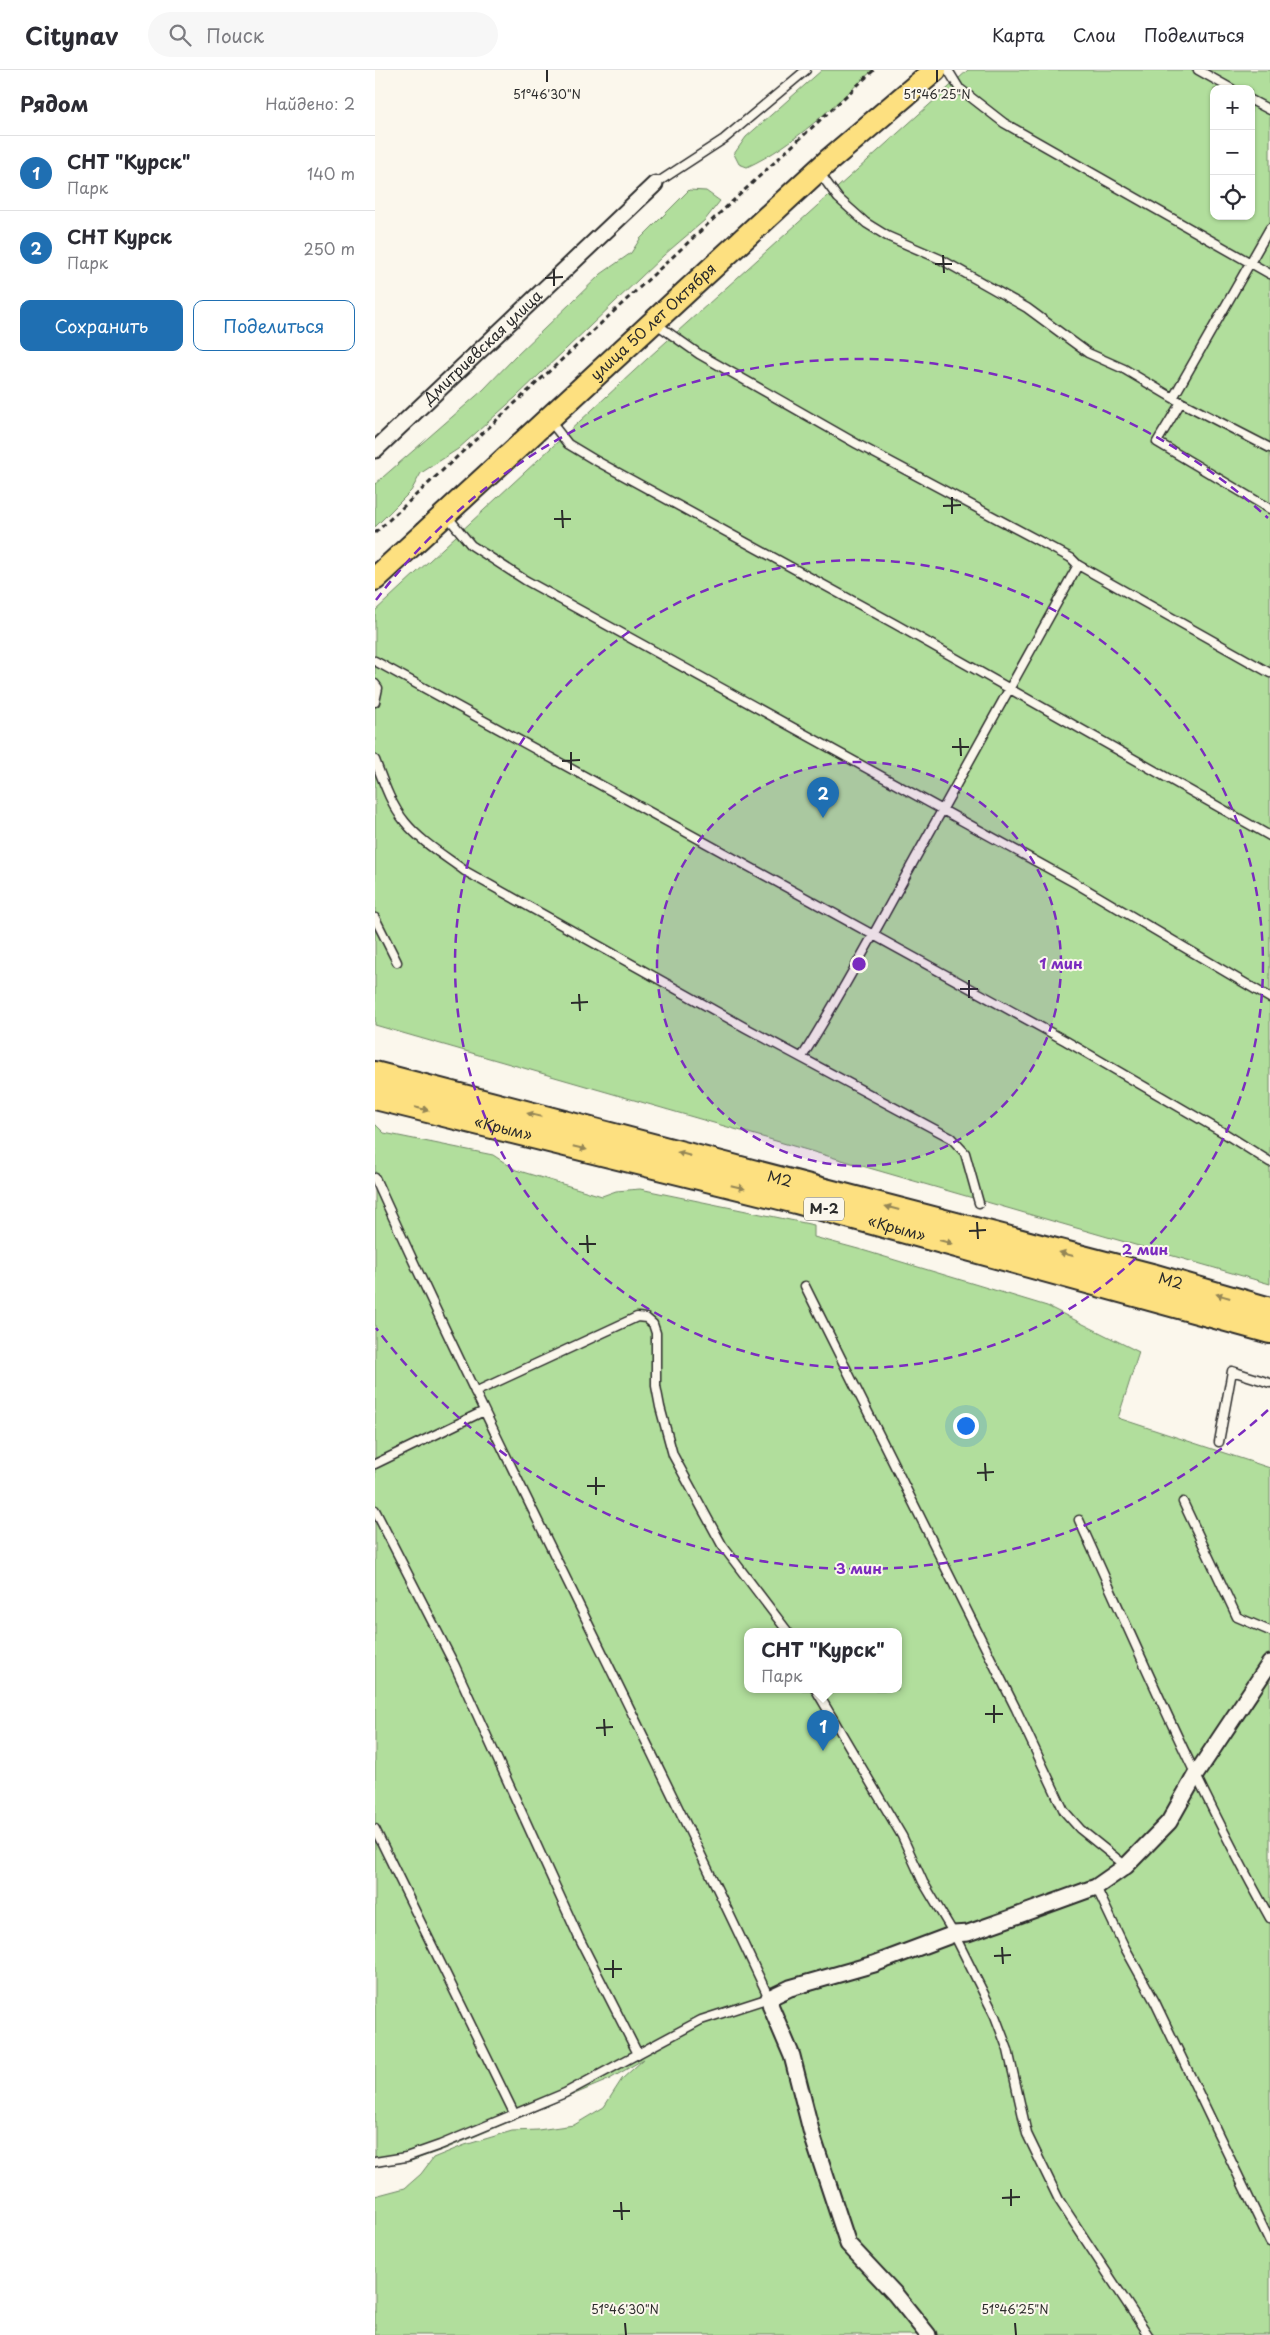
<!DOCTYPE html>
<html lang="ru">
<head>
<meta charset="utf-8">
<style>
	body { margin:0; font-family:"Playpen Sans",sans-serif; background:#f7f7f7; color:#2b2b33 }
	.controls { position:absolute; right:15px; top:15px; display:grid; overflow:hidden; border-radius:10px; box-shadow:0 1px 4px #0004 }
	.controls button { width:45px; height:45px; display:grid; place-items:center; padding:0; border:0; border-bottom:1px solid #e1e1e2; background:#fff; color:#2b2b33; font:25px sans-serif }
	.you { position:absolute; left:590px; top:1355px; width:18px; height:18px; margin:-12px; border:4px solid #fff; border-radius:50%; background:#1a73e8; box-shadow:0 0 0 8px #1a73e833 }
	.badge { display:grid; place-items:center; width:32px; height:32px; border-radius:50%; background:#1f6fb2; color:#fff; font-size:16px; font-weight:700 }
	.pin { position:absolute; translate:-50% -41px; filter:drop-shadow(0 1px 2px #0008) }
	.pin::after { content:''; position:absolute; top:26px; width:18px; height:15px; background:inherit; clip-path:polygon(0 0,100% 0,50% 100%) }
	.popup { position:absolute; left:369px; top:1558px; width:158px; height:65px; box-sizing:border-box; display:grid; place-content:center; border-radius:10px; background:#fff; filter:drop-shadow(0 1px 4px #0005); font-size:16px; white-space:nowrap; color:#7c7c81 }
	.popup b { font-size:19px; color:#2b2b33 }
	.popup::after { content:''; position:absolute; left:50%; top:100%; margin-left:-10px; border:10px solid transparent; border-top-color:#fff }
	.list { margin:0; padding:0; list-style:none }
	h2 { display:flex; justify-content:space-between; align-items:center; height:65px; margin:0; padding:0 20px; font-size:21px }
	h2 small { font-size:16px; font-weight:400; color:#7c7c81 }
	.list li { display:grid; grid-template-columns:32px 1fr auto; gap:15px; align-items:center; box-sizing:border-box; height:75px; padding:0 20px; border-top:1px solid #e1e1e2 }
	.list b { display:block; font-size:19px; white-space:nowrap }
	.list p { margin:0; font-size:16px; white-space:nowrap; color:#7c7c81 }
	.list em { font-size:16px; font-style:normal; color:#7c7c81 }
	.actions { display:flex; gap:10px; padding:15px 20px }
	.actions a { flex:1; padding:11px 0; border:1px solid #1f6fb2; border-radius:10px; text-align:center; font-size:18px; color:#1f6fb2 }
	.actions .main { background:#1f6fb2; color:#fff }
	.icon { flex:none; width:28px; height:28px; fill:none; stroke:currentColor; stroke-width:2; stroke-linecap:round; stroke-linejoin:round }
	.map { position:relative; flex:none; width:895px; height:2265px; overflow:hidden }
	header { display:flex; align-items:center; gap:30px; box-sizing:border-box; height:70px; padding:0 25px; background:#fff; border-bottom:1px solid #e1e1e2 }
	header strong { font-size:24px }
	nav { display:flex; gap:28px; margin-inline-start:auto; font-size:18px }
	.search { width:350px; height:45px; background:#f7f7f7; display:flex; align-items:center; gap:12px; box-sizing:border-box; padding:0 18px; border-radius:28px; color:#7c7c81; font-size:19px }
	main { display:flex }
	aside { flex:1; background:#fff }
	.map>svg:first-child { display:block }
</style>
</head>
<body>
<header>
<strong>Citynav</strong>
<div class="search"><svg class="icon" aria-label="search" viewBox="0 0 24 24"><circle cx="10" cy="10" r="6"/><path d="M15 15l6 6"/></svg>Поиск</div>
<nav><a>Карта</a><a>Слои</a><a>Поделиться</a></nav>
</header>
<main>
<aside>
<h2>Рядом<small>Найдено: 2</small></h2>
<ul class="list">
<li><span class="badge">1</span><div><b>СНТ &quot;Курск&quot;</b><p>Парк</p></div><em>140 m</em></li>
<li><span class="badge">2</span><div><b>СНТ Курск</b><p>Парк</p></div><em>250 m</em></li>
</ul>
<div class="actions"><a class="main">Сохранить</a><a>Поделиться</a></div>
</aside>
<div class="map">
<svg width="895" height="2265" viewBox="0 0 895 2265">
	<rect width="100%" height="100%" fill="#fbf7ec"/>
	<filter id="ink" filterUnits="userSpaceOnUse"><feTurbulence type="fractalNoise" baseFrequency=".02" numOctaves="2"/><feDisplacementMap in="SourceGraphic" scale="10" xChannelSelector="R" yChannelSelector="G"/><feConvolveMatrix kernelMatrix="1 2 1 2 8 2 1 2 1" color-interpolation-filters="sRGB"/></filter>
	<g filter="url(#ink)">
		<path fill="#b1de9c" stroke="#6e8464" fill-rule="evenodd" d="M447,0h51c-39,35 -78,75 -126,97l-8,-3 -5,-10 12,-17z
			M593,0h302v1214l-895,-259v-414l272,-252zM839,19h37v127h-37z
			M314,120l17,1 14,10 -15,19 -41,35 -148,142 -58,52 -37,24 -10,18 -36,36v-43l108,-94 32,-33 86,-83 30,-21 9,-14z
			M0,1054l9,9 109,22 23,15 86,26 14,-5 24,-2 174,36v12l48,13 185,56 92,46 -21,66 152,50v867h-895v-139l30,-8 16,-14 12,-16 32,-13 47,-14 26,-1 36,-5 30,-18 18,-28 22,-20 -36,21 -163,69 -34,12 -36,6zM373,1562h150v58h-150z"/>
		<g fill="none" stroke-linecap="round" stroke-linejoin="round">
			<defs>
				<path id="service" d="M573,0l11,18 45,35 266,151
					M823,0l34,19
					M876,30l19,10
					M444,102l19,26 28,25 21,13 53,23 87,49 61,45 36,16 49,29 97,50
					M280,114l69,-45 82,-69
					M280,253l44,31 158,90 214,114 7,7 192,108
					M798,328l97,-170
					M806,332l-24,40 113,67
					M175,351l18,23 25,15 302,165 375,212
					M72,446l24,29 54,35 552,304 193,114
					M0,591l691,380 158,92 46,29
					M0,614l3,4 -3,14
					M0,690c8,21 16,45 30,62 16,20 40,34 60,49l281,157 205,110 14,15 14,50
					M0,848l22,44
					M427,987c50,-79 92,-162 138,-243 46,-83 92,-166 138,-249
					M0,1108c125,276 266,545 394,820l-68,22 -136,73 -125,52 -34,12 -31,5
					M430,1216l211,423 48,102 16,18 46,37
					M100,1322l162,-75 9,1 7,6 3,9v53l4,21 13,48 49,90 66,87
					M844,1372l13,-71 38,12
					M0,1394l109,-53
					M808,1432l54,115 33,14
					M0,1440l79,154 125,274 59,116
					M704,1450c61,134 119,270 191,398
					M441,1620l86,146 21,46 31,52 41,82 13,34 19,84 32,66 89,135
					M0,1759l139,284
					M721,1817l28,59 31,56 115,240"/>
				<g id="minor">
					<path id="s1" d="M0,380l280,-266"/>
					<path d="M553,2265l-33,-41 -47,-50 -35,-106 -21,-82 -21,-49 -2,-9 21,-10 84,-24 80,-30 14,-1 40,-14 88,-32 30,-21 43,-44 27,-48 74,-111"/>
				</g>
				<g id="primary">
					<path id="s2" d="M0,509l453,-418 107,-91"/>
				</g>
				<g id="trunk">
					<path id="s3" d="M0,1004l777,202 118,34"/>
					<path id="s4" d="M0,1027l421,104 474,130"/>
				</g>
			</defs>
			<use href="#service" stroke="#2b2b2b" stroke-width="11"/>
			<use href="#minor" stroke="#2b2b2b" stroke-width="19"/>
			<use href="#primary" stroke="#2b2b2b" stroke-width="26"/>
			<use href="#trunk" stroke="#2b2b2b" stroke-width="28"/>
			<path stroke="#2b2b2b" stroke-width="3" stroke-dasharray="5 4" stroke-linecap="butt" d="M0,463l499,-463"/>
			<use href="#service" stroke="#fbf7ec" stroke-width="8"/>
			<use href="#minor" stroke="#fbf7ec" stroke-width="15"/>
			<use href="#primary" stroke="#fde080" stroke-width="22"/>
			<use href="#trunk" stroke="#fde080" stroke-width="24"/>
		</g>
		<defs><path id="oneway-solid" d="M-6-.8H1V-3.2L6.5 0L1 3.2V.8H-6Z" transform="scale(1.25)"/></defs>
		<g fill="#948656">
			<use href="#oneway-solid" transform="translate(47 1039) rotate(14)"/>
			<use href="#oneway-solid" transform="translate(159 1045) rotate(-166)"/>
			<use href="#oneway-solid" transform="translate(205 1078) rotate(14)"/>
			<use href="#oneway-solid" transform="translate(309 1084) rotate(-165)"/>
			<use href="#oneway-solid" transform="translate(363 1117) rotate(14)"/>
			<use href="#oneway-solid" transform="translate(517 1138) rotate(-165)"/>
			<use href="#oneway-solid" transform="translate(571 1172) rotate(15)"/>
			<use href="#oneway-solid" transform="translate(691 1184) rotate(-165)"/>
			<use href="#oneway-solid" transform="translate(848 1226) rotate(-164)"/>
		</g>
	</g>
	<path fill="none" stroke="#2b2b2b" stroke-width="2" d="M172,0v12M562,0v12M568,185l1,18M560,194h17M179,199v17M170,208l18,-1M577,427v17M568,436l18,-1M187,440l1,18M179,449h17M585,668l1,18M577,677h17M196,682v18M187,691l18,-1M594,910v18M585,919h18M204,924l1,17M196,933l17,-1M602,1152l1,17M594,1161l17,-1M212,1165l1,18M204,1174h17M610,1393l1,18M602,1403l17,-1M221,1407v18M212,1416h18M619,1635v18M610,1644h18M229,1649l1,17M221,1658l17,-1M627,1877l1,17M619,1886l17,-1M238,1890v18M229,1899h18M636,2119v17M627,2128l18,-1M246,2132l1,18M238,2141h17M250,2253l1,12M640,2253l1,12"/>
	<circle cx="484" cy="894" r="202" fill="#7b2cbf" fill-opacity=".12"/>
	<g fill="none" stroke="#7b2cbf" stroke-width="2.5" stroke-dasharray="9 6">
		<circle cx="484" cy="894" r="202"/>
		<circle cx="484" cy="894" r="404"/>
		<path d="M893 1340A605 605 0 0 1 1 1258M1 530A605 605 0 0 1 893 448"/>
	</g>
	<g text-anchor="middle" stroke-width="4" stroke-linejoin="round" paint-order="stroke">
		<rect fill="#fbf7ec" stroke="#696865" stroke-width="1" x="429" y="1127.5" width="40" height="23" rx="4"/>
		<g font-size="14" font-weight="bold" fill="#2b2b2b">
			<text x="449" y="1144">М-2</text>
		</g>
		<g font-size="15" fill="#2b2b2b" stroke="#fbf7ec">
			<text dy="5" stroke="none"><textPath href="#s2" startOffset="379">улица 50 лет Октября</textPath></text>
			<text dy="5" stroke="none"><textPath href="#s1" startOffset="149">Дмитриевская улица</textPath></text>
			<text dy="5" stroke="none"><textPath href="#s4" startOffset="132">«Крым»</textPath></text>
			<text dy="5" stroke="none"><textPath href="#s3" startOffset="418">М2</textPath></text>
			<text dy="5" stroke="none"><textPath href="#s4" startOffset="538">«Крым»</textPath></text>
			<text dy="5" stroke="none"><textPath href="#s3" startOffset="822">М2</textPath></text>
		</g>
	</g>
	<g font-size="12" text-anchor="middle" fill="#2b2b2b" stroke="#fbf7ec" stroke-width="4" stroke-linejoin="round" paint-order="stroke">
		<text x="172" y="29">51°46'30"N</text>
		<text x="562" y="29">51°46'25"N</text>
		<text x="250" y="2244">51°46'30"N</text>
		<text x="640" y="2244">51°46'25"N</text>
	</g>
	<circle cx="484" cy="894" r="8" fill="#7b2cbf" stroke="#fbf7ec" stroke-width="2.5"/>
	<g font-size="15" text-anchor="middle" font-weight="bold" fill="#7b2cbf" stroke="#fbf7ec" stroke-width="4" stroke-linejoin="round" paint-order="stroke">
		<text x="686" y="899">1 мин</text>
		<text x="770" y="1185">2 мин</text>
		<text x="484" y="1504">3 мин</text>
	</g>
</svg>
<div class="controls">
<button>+</button>
<button>−</button>
<button><svg class="icon" aria-label="locate" viewBox="0 0 24 24"><circle cx="12" cy="12" r="6"/><path d="M12 2v4M12 18v4M2 12h4M18 12h4"/></svg></button>
</div>
<div class="you"></div>
<div class="pin badge" style="left:448px;top:1681px">1</div>
<div class="popup"><b>СНТ &quot;Курск&quot;</b>Парк</div>
<div class="pin badge" style="left:448px;top:748px">2</div>
</div>
</main>
</body>
</html>
